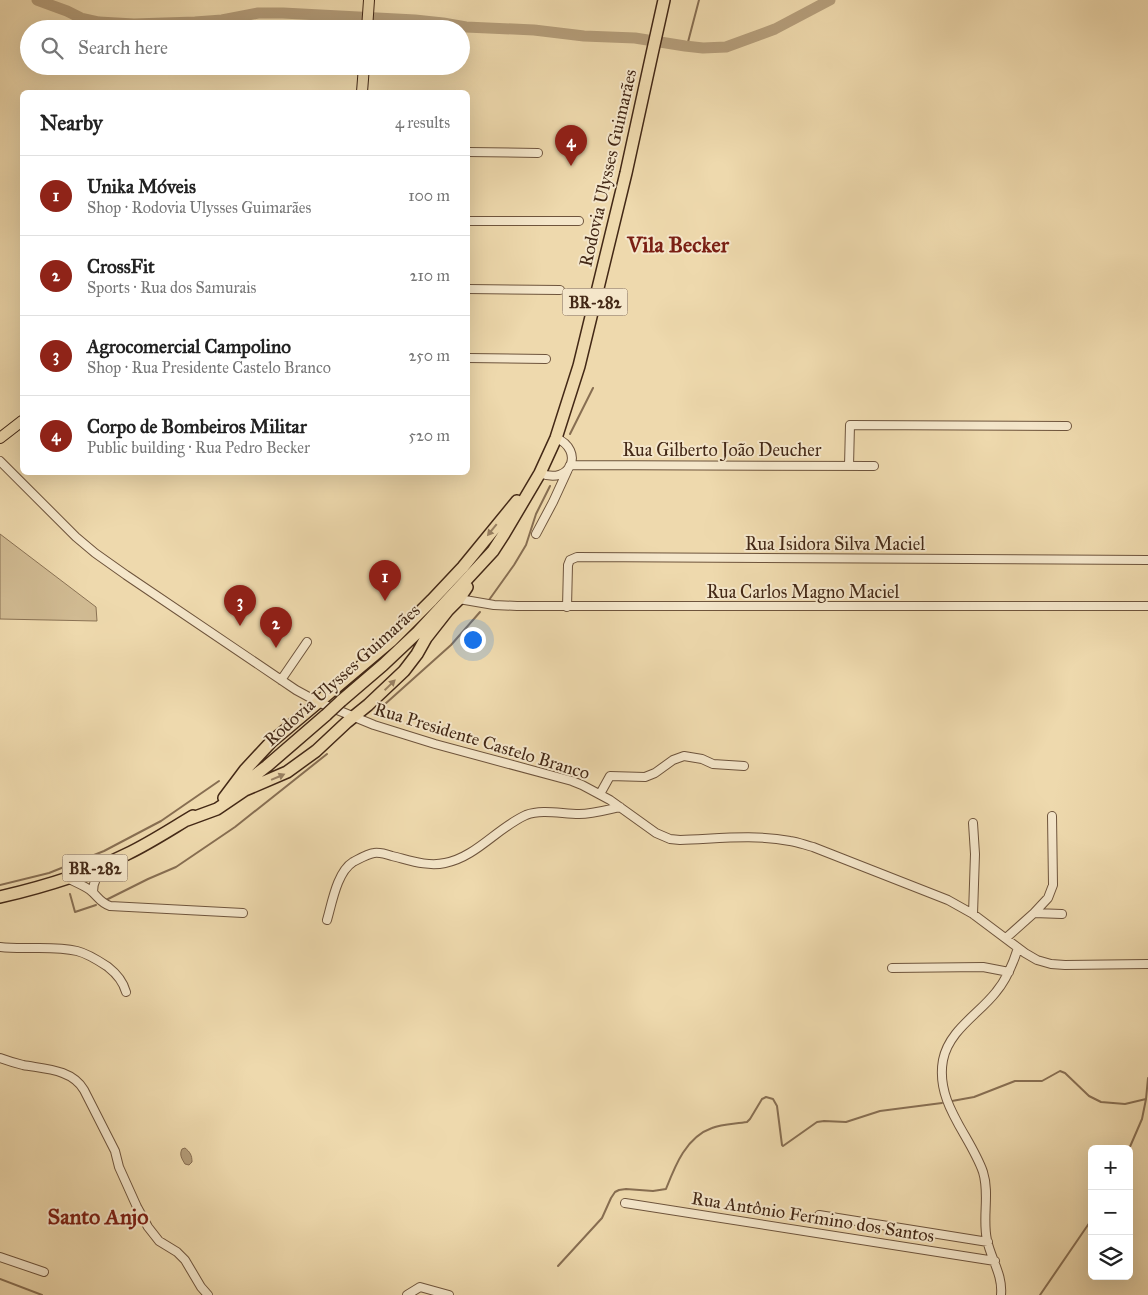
<!DOCTYPE html>
<html lang="en">
<head>
<meta charset="utf-8">
<style>
	body { margin:0; font-family:"IM FELL Great Primer",serif; background:#f2f2f2; color:#222 }
	.controls { position:absolute; right:15px; bottom:15px; display:grid; overflow:hidden; border-radius:8px; box-shadow:0 5px 20px #0002 }
	.controls button { width:45px; height:45px; display:grid; place-items:center; padding:0; border:0; border-bottom:1px solid #e0e0e0; background:#fff; color:#222; font:25px sans-serif }
	.you { position:absolute; left:472px; top:639px; width:18px; height:18px; margin:-12px; border:4px solid #fff; border-radius:50%; background:#1a73e8; box-shadow:0 0 0 8px #1a73e833 }
	.badge { display:grid; place-items:center; width:32px; height:32px; border-radius:50%; background:#8f2418; color:#fff; font-size:16px; font-weight:700 }
	.pin { position:absolute; translate:-50% -41px; filter:drop-shadow(0 1px 2px #0008) }
	.pin::after { content:''; position:absolute; top:26px; width:18px; height:15px; background:inherit; clip-path:polygon(0 0,100% 0,50% 100%) }
	.list { margin:0; padding:0; list-style:none }
	h2 { display:flex; justify-content:space-between; align-items:center; height:65px; margin:0; padding:0 20px; font-size:21px }
	h2 small { font-size:16px; font-weight:400; color:#767676 }
	.list li { display:grid; grid-template-columns:32px 1fr auto; gap:15px; align-items:center; box-sizing:border-box; height:80px; padding:0 20px; border-top:1px solid #e0e0e0 }
	.list b { display:block; font-size:19px; white-space:nowrap }
	.list p { margin:0; font-size:16px; white-space:nowrap; color:#767676 }
	.list em { font-size:16px; font-style:normal; color:#767676 }
	.icon { flex:none; width:28px; height:28px; fill:none; stroke:currentColor; stroke-width:2; stroke-linecap:round; stroke-linejoin:round }
	.map { position:relative; flex:none; width:1148px; height:1295px; overflow:hidden }
	.search { position:absolute; background:#fff; box-shadow:0 5px 20px #0002; left:20px; top:20px; width:450px; height:55px; display:flex; align-items:center; gap:12px; box-sizing:border-box; padding:0 18px; border-radius:28px; color:#767676; font-size:19px }
	.panel { position:absolute; background:#fff; box-shadow:0 5px 20px #0002; left:20px; top:90px; width:450px; height:385px; border-radius:8px }
	.map>svg:first-child { display:block }
</style>
</head>
<body>
<div class="map">
<svg width="1148" height="1295" viewBox="0 0 1148 1295">
	<rect width="100%" height="100%" fill="#eed9ad"/>
	<filter id="stains"><feTurbulence type="fractalNoise" baseFrequency=".004" numOctaves="4"/><feColorMatrix values="0 0 0 0 .2 0 0 0 0 .09 0 0 0 0 .02 0 0 0 .5 -.17"/></filter>
	<radialGradient id="worn" r=".72"><stop offset=".6" stop-color="#630" stop-opacity="0"/><stop offset="1" stop-color="#630" stop-opacity=".3"/></radialGradient>
	<path fill="#d1bb93" stroke="#8a7254" d="M0,534l96,73 1,14 -97,-2z"/>
	<path fill="#b49d7a" stroke="#876e52" d="M185,1148c5,4 7,7 7,14l-3,3 -4,-1c-3,-5 -6,-9 -3,-15z"/>
	<g fill="none" stroke-linecap="round" stroke-linejoin="round">
		<path stroke="#876e52" stroke-width="2" d="M685,46l3,-4 11,-42
			M570,434l23,-46
			M489,600l25,-35 12,-20 10,-31 14,-28
			M375,713l76,-68 29,-33
			M0,885l49,-12 55,-22 57,-30 58,-40
			M70,894l5,18 21,-7
			M106,900l42,-21 28,-12 59,-40 92,-73
			M952,1101l22,-4 41,-16h27l18,-10 5,2 24,23 12,6 24,2 21,-5
			M1129,1149l13,-30 4,-20 2,-21
			M558,1266l44,-48 9,-20 4,-6 4,-2 7,-1 27,2 13,-2c9,-23 20,-52 46,-61 10,-4 23,-4 35,-6l3,-3 12,-20 4,-2 7,2 4,7 5,39 1,1 34,-24 7,-1 22,1 34,-11 62,-8
			M0,1279l42,16
			M1040,1295l52,-76"/>
		<path stroke="#b49d7a" stroke-width="11" d="M37,0l30,11 14,7 18,4 35,2 61,-2 27,-2 36,-7h25l132,7 28,3 23,4 68,3 50,6 51,2 50,8 18,2 23,-1 49,-18 55,-29"/>
		<defs>
			<path id="minor" d="M468,152l70,1
				M468,221h111
				M468,289l92,1
				M468,358l78,1
				M0,461l76,76 19,16 31,22 170,115 22,12 56,23 61,19 137,37 10,4 28,15 46,33 14,6 10,1c36,-1 74,-6 110,1 8,1 15,4 23,6l135,53 25,14 52,39 12,7 14,4 14,1 83,-1
				M849,466l1,-41 217,1
				M540,473c31,13 45,-23 16,-35
				M536,534l17,-32 17,-37 304,1
				M459,599l35,6 23,1h631
				M567,607l1,-42 2,-5 7,-3 571,3
				M281,680l26,-38
				M600,794l10,-18 35,1 10,-4 18,-13 11,-4 18,3 11,5 31,2
				M67,878c8,4 16,7 23,12 8,6 9,12 20,16l133,7
				M93,892c0,-11 5,-18 12,-27
				M1034,913l14,-15 5,-13 -1,-69
				M973,914l2,-60 -2,-31
				M327,920c5,-17 10,-48 26,-58 6,-3 14,-8 21,-9 6,-1 12,1 18,3 17,4 35,11 53,7 31,-6 52,-35 81,-48 16,-6 36,-1 53,-1 14,0 27,-4 41,-7
				M1006,938l28,-25 28,1
				M0,947c25,3 53,-2 77,4 12,3 22,10 31,16 9,7 15,14 18,25
				M892,968l91,-1 26,5
				M0,1058c8,3 15,5 23,7 21,4 49,4 61,25l31,61 4,16 18,40 11,20 11,14 18,11 8,8 16,27 7,8
				M625,1203l370,58
				M819,1215l169,27
				M0,1257l44,15
				M407,1295l13,-8 29,8
				M1001,1295c2,-20 -10,-36 -14,-55 -5,-22 3,-46 -4,-68 -13,-37 -48,-69 -40,-112 6,-30 36,-46 53,-68 11,-13 17,-28 22,-44"/>
			<path id="major" d="M367,29l2,-29
				M362,92l2,-26
				M0,438l22,-17"/>
			<path id="highway" d="M341,701l42,-36 35,-33 75,-81 11,-17 36,-61 16,-35 23,-72 47,-193 26,-119 12,-54
				M237,789l30,-23 59,-51
				M224,798l21,-28 26,-28 120,-101 41,-41 31,-33 54,-66
				M187,820l30,-11 28,-19 42,-18 29,-21 31,-29 21,-17 36,-34 13,-17 9,-16 22,-28 11,-11 8,-12
				M0,897c43,-10 87,-23 127,-43 23,-11 44,-25 66,-38"/>
		</defs>
		<use href="#minor" stroke="#6e543c" stroke-width="10"/>
		<use href="#major" stroke="#432816" stroke-width="12"/>
		<use href="#highway" stroke="#432816" stroke-width="14"/>
		<use href="#minor" stroke="#f4e6ca" stroke-width="8"/>
		<use href="#major" stroke="#eed9ad" stroke-width="10"/>
		<use href="#highway" stroke="#eed9ad" stroke-width="11"/>
		<defs>
			<path id="highway-bridge" d="M326,715l15,-14"/>
		</defs>
		<use href="#highway-bridge" stroke="#432816" stroke-width="14" stroke-linecap="butt"/>
		<use href="#highway-bridge" stroke="#eed9ad" stroke-width="11"/>
	</g>
	<defs><path id="oneway-solid" d="M-6-.8H1V-3.2L6.5 0L1 3.2V.8H-6Z" transform="scale(1.25)"/></defs>
	<g fill="#988062">
		<use href="#oneway-solid" transform="translate(492 530) rotate(129)"/>
		<use href="#oneway-solid" transform="translate(390 685) rotate(-44)"/>
		<use href="#oneway-solid" transform="translate(278 777) rotate(-23)"/>
	</g>
	<g text-anchor="middle" stroke-width="4" stroke-linejoin="round" paint-order="stroke">
		<g fill="#f4e6ca" stroke="#78614c" stroke-width="1">
			<rect x="562.5" y="288.5" width="65" height="27" rx="4"/>
			<rect x="62.5" y="854.5" width="65" height="27" rx="4"/>
		</g>
		<g font-size="16" font-weight="bold" fill="#432816">
			<text x="595" y="308">BR-282</text>
			<text x="95" y="874">BR-282</text>
		</g>
		<g font-size="18" fill="#432816" stroke="#f4e6ca">
			<text transform="translate(608 168) rotate(-77)" y="6">Rodovia Ulysses Guimarães</text>
			<text x="722" y="456">Rua Gilberto João Deucher</text>
			<text x="835" y="550">Rua Isidora Silva Maciel</text>
			<text x="803" y="598">Rua Carlos Magno Maciel</text>
			<text transform="translate(342 675) rotate(-42)" y="6">Rodovia Ulysses Guimarães</text>
			<text transform="translate(482 741) rotate(17)" y="6">Rua Presidente Castelo Branco</text>
			<text transform="translate(813 1217) rotate(9)" y="6">Rua Antônio Fermino dos Santos</text>
		</g>
		<g font-size="22" font-weight="bold" fill="#7a1f14" stroke="#f4e6ca">
			<text x="678" y="252">Vila Becker</text>
			<text x="98" y="1224">Santo Anjo</text>
		</g>
	</g>
	<rect width="100%" height="100%" filter="url(#stains)"/>
	<rect width="100%" height="100%" fill="url(#worn)"/>
</svg>
<div class="controls">
<button>+</button>
<button>−</button>
<button><svg class="icon" aria-label="layers" viewBox="0 0 24 24"><path d="M12 4l9 5-9 5-9-5zM3 14l9 5 9-5"/></svg></button>
</div>
<div class="you"></div>
<div class="pin badge" style="left:385px;top:601px">1</div>
<div class="pin badge" style="left:276px;top:648px">2</div>
<div class="pin badge" style="left:240px;top:626px">3</div>
<div class="pin badge" style="left:571px;top:166px">4</div>
<div class="search"><svg class="icon" aria-label="search" viewBox="0 0 24 24"><circle cx="10" cy="10" r="6"/><path d="M15 15l6 6"/></svg>Search here</div>
<section class="panel">
<h2>Nearby<small>4 results</small></h2>
<ul class="list">
<li><span class="badge">1</span><div><b>Unika Móveis</b><p>Shop · Rodovia Ulysses Guimarães</p></div><em>100 m</em></li>
<li><span class="badge">2</span><div><b>CrossFit</b><p>Sports · Rua dos Samurais</p></div><em>210 m</em></li>
<li><span class="badge">3</span><div><b>Agrocomercial Campolino</b><p>Shop · Rua Presidente Castelo Branco</p></div><em>250 m</em></li>
<li><span class="badge">4</span><div><b>Corpo de Bombeiros Militar</b><p>Public building · Rua Pedro Becker</p></div><em>520 m</em></li>
</ul>
</section>
</div>
</body>
</html>
